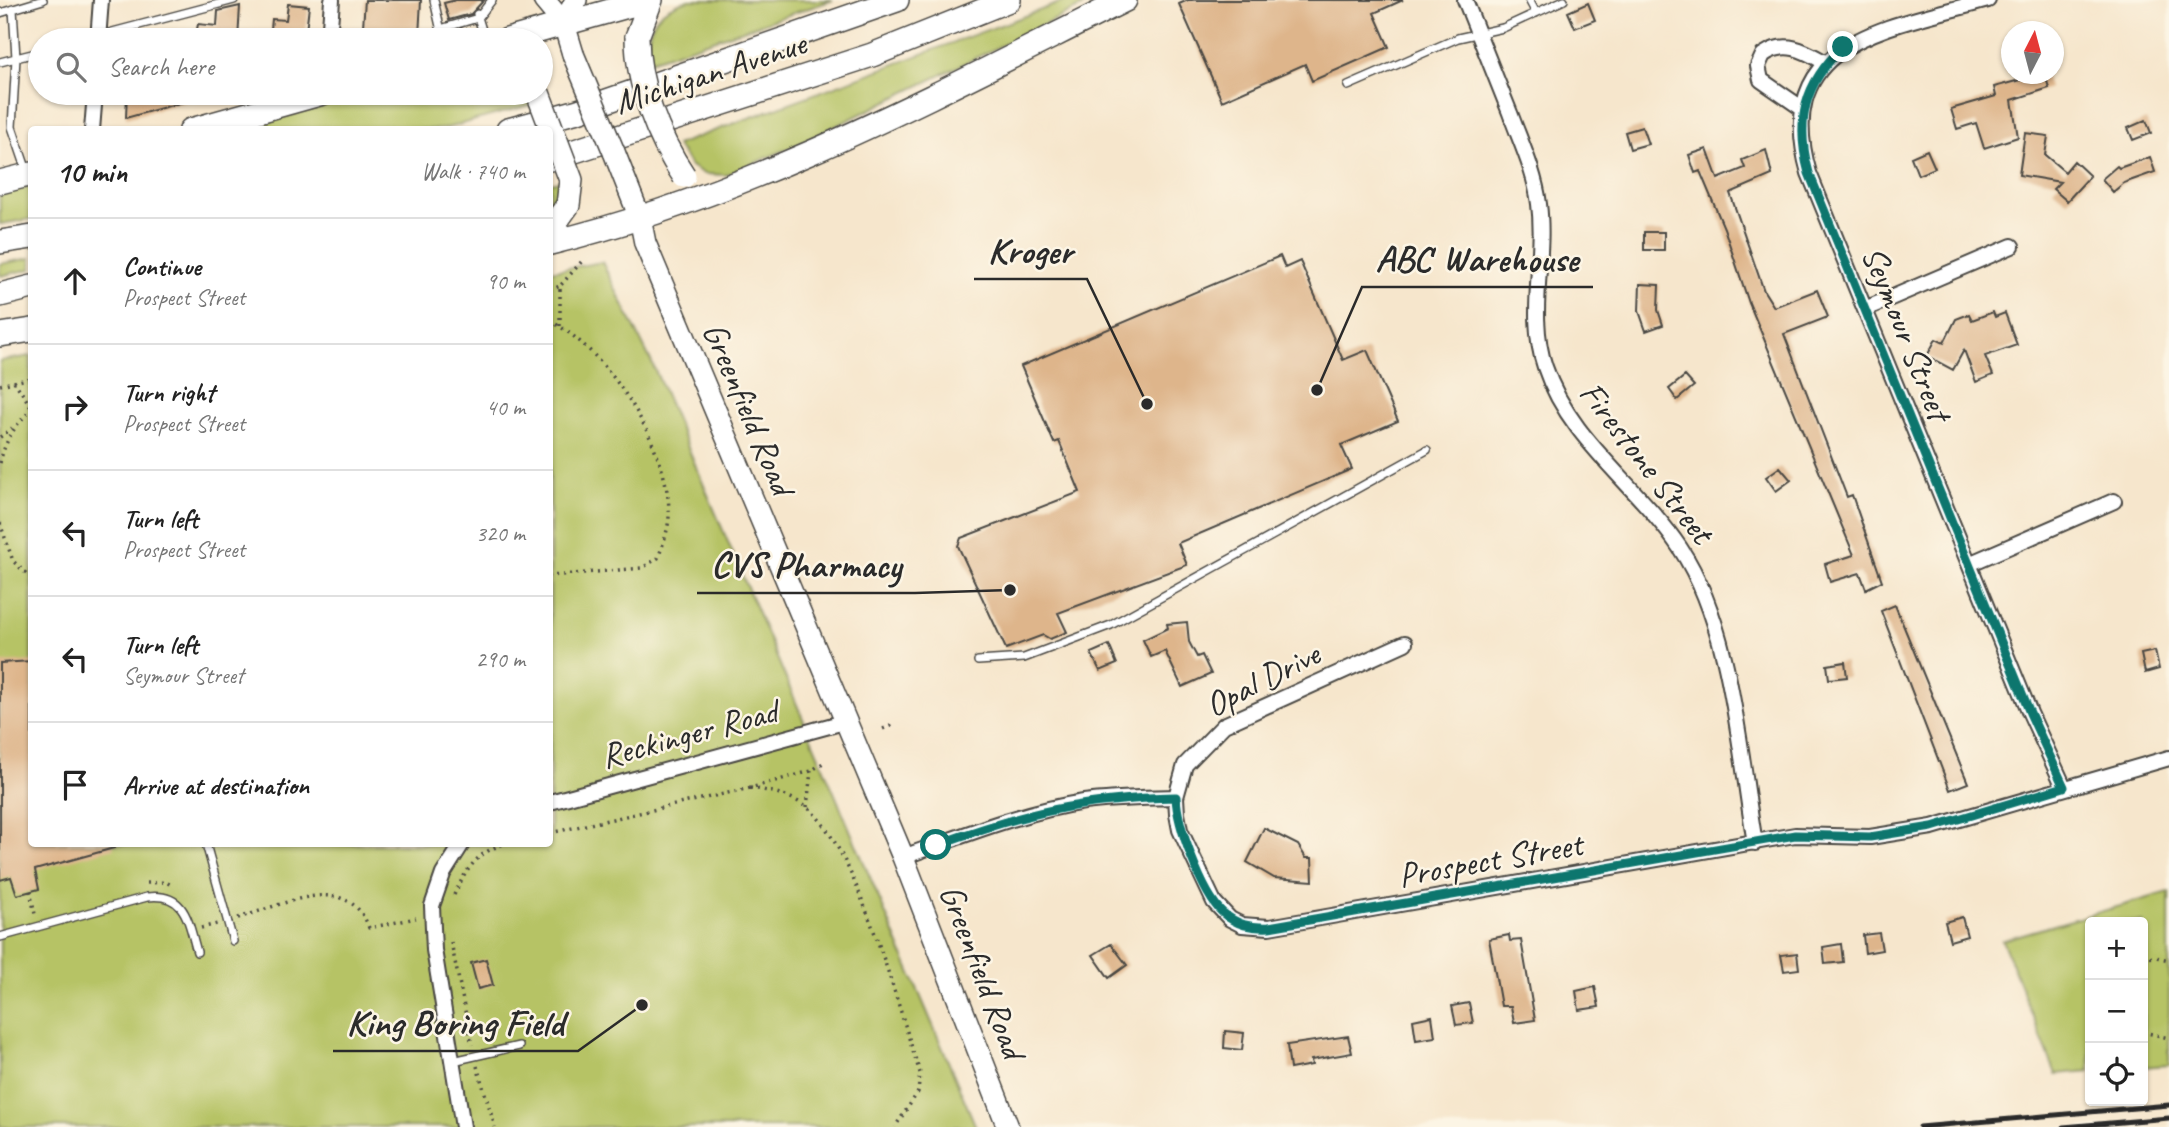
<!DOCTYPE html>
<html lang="en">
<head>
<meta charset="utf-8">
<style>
	body { margin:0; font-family:Caveat,sans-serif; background:#f6f6f6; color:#222 }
	.controls { position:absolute; right:21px; bottom:21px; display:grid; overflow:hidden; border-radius:7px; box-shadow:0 2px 5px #0004 }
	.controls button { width:63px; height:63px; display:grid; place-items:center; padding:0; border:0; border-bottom:2px solid #e0e0e0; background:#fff; color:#222; font:35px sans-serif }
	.compass { position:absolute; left:2001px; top:21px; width:63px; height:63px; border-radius:50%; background:#fff; box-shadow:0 2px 5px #0004; rotate:6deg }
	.stop { position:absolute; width:21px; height:21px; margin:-16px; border:5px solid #0f766e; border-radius:50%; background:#fff }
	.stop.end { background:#0f766e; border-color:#fff; box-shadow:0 2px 7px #0008 }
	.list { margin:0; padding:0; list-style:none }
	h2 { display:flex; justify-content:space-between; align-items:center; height:91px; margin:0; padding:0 28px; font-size:30px }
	h2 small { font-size:23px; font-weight:400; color:#767676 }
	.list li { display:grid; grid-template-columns:46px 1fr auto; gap:21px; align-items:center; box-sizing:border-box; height:126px; padding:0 28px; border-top:2px solid #e0e0e0 }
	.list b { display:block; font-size:26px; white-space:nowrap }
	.list p { margin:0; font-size:23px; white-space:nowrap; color:#767676 }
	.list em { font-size:23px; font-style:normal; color:#767676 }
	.icon { flex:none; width:38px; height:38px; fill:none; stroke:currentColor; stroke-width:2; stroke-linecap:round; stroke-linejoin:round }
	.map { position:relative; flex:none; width:2169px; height:1127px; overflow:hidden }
	.search { position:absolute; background:#fff; box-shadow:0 2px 5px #0004; left:28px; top:28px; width:525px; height:77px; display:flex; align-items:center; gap:18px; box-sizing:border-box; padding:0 24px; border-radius:38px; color:#767676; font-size:26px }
	.panel { position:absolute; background:#fff; box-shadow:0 2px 5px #0004; left:28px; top:126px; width:525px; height:721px; border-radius:7px }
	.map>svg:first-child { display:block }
</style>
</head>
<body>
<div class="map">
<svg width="2169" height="1127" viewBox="0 0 2169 1127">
	<rect width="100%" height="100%" fill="#fcf5e5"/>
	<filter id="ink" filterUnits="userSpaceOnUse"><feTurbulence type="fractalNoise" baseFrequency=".0143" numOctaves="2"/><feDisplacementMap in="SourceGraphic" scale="14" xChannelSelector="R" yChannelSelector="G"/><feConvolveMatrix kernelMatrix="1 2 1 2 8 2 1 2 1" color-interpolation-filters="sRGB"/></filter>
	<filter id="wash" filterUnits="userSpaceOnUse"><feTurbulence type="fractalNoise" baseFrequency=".00686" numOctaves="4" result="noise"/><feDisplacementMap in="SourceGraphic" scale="28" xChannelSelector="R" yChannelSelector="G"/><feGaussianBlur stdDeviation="1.57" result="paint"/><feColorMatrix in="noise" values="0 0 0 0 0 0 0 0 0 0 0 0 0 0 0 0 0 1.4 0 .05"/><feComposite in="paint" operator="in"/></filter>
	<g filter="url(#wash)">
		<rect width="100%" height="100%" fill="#f6e6cc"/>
		<path fill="#b6c365" stroke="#707748" stroke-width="2" d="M689,0h144l-189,63c5,-36 7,-53 45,-63z
			M1068,0h27l-296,144 -73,31 -22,-1 -13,-8 -15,-21z
			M370,93h159l5,11 -91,25 -206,1z
			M560,181l-5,29 -5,8v-35z
			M31,186v33l-31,5v-29z
			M31,258v11l-31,7v-12z
			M602,262l50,101 324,764h-976v-766l31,-5 1,488h518v-573z
			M2169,892v173l-26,2v-145h-53v149l-34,3 -54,-134z"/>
		<g id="blocks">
			<path fill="#deb58b" d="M365,0h56l-2,36 -16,-1v5h-41z
				M456,0h28l-13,14 -22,6 -5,-17z
				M1188,0h215l-29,13 15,34 -77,34 -7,-17 -83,37 -43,-97z
				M1588,3l7,17 -20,8 -7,-16z
				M288,4l21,2 -4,34h-35l2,-21 14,1z
				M240,6l-2,34h-43l3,-16 19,2 1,-15z
				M2030,74h15l4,14 -37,12 6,37 -34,11 -8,-25 -19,6 -6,-20 45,-13 -2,-9 37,-10z
				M127,93h73l1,4 -75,21z
				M2146,120l5,13 -18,7 -5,-12z
				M1642,127l6,17 -18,5 -5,-17z
				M2025,133l23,3 -3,19 20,17 9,-11 16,15 -23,25 -14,-12 7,-7 -41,-7z
				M1707,149l11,30 27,-11 -3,-8 24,-10 6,25 -42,18 34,98 10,16 43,-17 11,27 -44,17 63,163 5,-2 30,86 -16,8 -6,-16 -30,9 -5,-18 29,-9 -105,-252 -25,-75 -24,-57 -5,2 -6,-18z
				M1927,150l8,18 -17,7 -7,-18z
				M2150,157l5,15 -31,11 -11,9 -11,-13 15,-13 2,2z
				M1644,232h20v18h-20z
				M1280,256l5,12 15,-7 43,99 24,-10 31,71 -57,24 11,24 -174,74 9,22 -129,48 9,19 -17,7 -7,-4 -37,14 -48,-103 3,-8 119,-46 -21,-51 -5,2 -33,-77z
				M1640,284l19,1 -1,25 5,15 -17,6 -7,-20z
				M1993,312l2,5 10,-4 12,32 -32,11 8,19 -17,7 -12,-32 -11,20 -26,-14 9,-17 8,4 12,-24 13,-5 3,6z
				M1685,376l9,10 -17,14 -8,-11z
				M1780,467l11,13 -15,11 -10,-14z
				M1895,605l73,178 -18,7 -69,-179z
				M1187,622l2,20 8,15 5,-2 9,19 -29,13 -17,-36 -14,6 -8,-17 25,-12 -1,-4z
				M1109,645l8,19 -17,7 -9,-18z
				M2155,651l4,18 -14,4 -4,-19z
				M32,661v183h81l1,4 -79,22 4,19 -22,6 -6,-18 -11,3v-217z
				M1845,662l2,15 -18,2 -2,-14z
				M1264,828l34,17 8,13h6l1,23 -39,-3 -27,-16z
				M1962,917l5,19 -17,5 -5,-19z
				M1879,933l3,17 -17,3 -2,-18z
				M1509,935l1,6 11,-1 14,80 -21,3 -3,-17h-10l-12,-67z
				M1111,944l16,21 -18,13 -16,-23z
				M1841,944l2,18 -18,2 -2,-17z
				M1797,953l2,16 -15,2 -3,-16z
				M486,959l7,26 -15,4 -7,-26z
				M1595,987l4,20 -20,3 -3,-19z
				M1469,1003l4,20 -17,2 -4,-19z
				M1432,1016l3,21 -19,3 -3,-20z
				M1225,1031l19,2 -2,17 -18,-2z
				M1348,1036l4,17 -41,7 1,5 -22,4 -3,-24z"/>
		</g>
	</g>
	<g filter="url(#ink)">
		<use href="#blocks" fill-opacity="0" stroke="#494743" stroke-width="2"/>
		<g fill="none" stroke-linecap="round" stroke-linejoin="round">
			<defs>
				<path id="lane" d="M434,0l9,40
					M1529,0l7,13
					M13,9l3,49 -4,69 15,44
					M0,13l43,-13
					M477,14l8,26
					M440,29l38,-11 14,-18
					M82,40l152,-40
					M0,62l40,-10
					M1348,86l110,-48 45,-10 61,-28
					M978,661l46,-3 87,-33 316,-175
					M206,844l27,97
					M0,937l147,-40c39,-5 41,24 50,55
					M453,1061l66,-15"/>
				<path id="street" d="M1465,0c15,38 30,76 45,113 11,30 25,59 29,91 7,53 -12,111 6,163 24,73 93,118 135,181 52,78 59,202 75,295
					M1988,0c-95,27 -218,38 -179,173l221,540 34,74
					M98,40l3,-40
					M329,40l3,-40
					M1803,109l-42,-29 -3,-14 5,-11c23,-16 42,-4 63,8
					M92,130l3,-37
					M1865,309l147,-63
					M1969,564l145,-63
					M1405,643l-181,82 -39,40 -9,32 1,17 3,16 34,72 16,17 12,6 27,2 526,-92 75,2 62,-10 237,-69
					M550,802l294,-80
					M462,844l-19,30 -11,32 2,44 29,177
					M903,857c59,-21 118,-45 181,-55 31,-4 61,-4 92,-5"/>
				<path id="secondary" d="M544,0l20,24 9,30
					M564,24l12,-24
					M614,152l26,66 5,25 258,614 105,270"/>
				<path id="primary" d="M637,37l14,-37
					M507,40l142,-40
					M191,130l132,-37
					M508,130l70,-19 319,-111
					M550,159l322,-104 137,-55
					M0,182l32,-8
					M550,230l18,-25
					M0,242l32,-5
					M550,243c203,-49 388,-150 575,-243
					M0,295l32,-8
					M0,335l32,-5"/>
			</defs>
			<use href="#lane" stroke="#494743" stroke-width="10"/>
			<use href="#street" stroke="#494743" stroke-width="18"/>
			<use href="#secondary" stroke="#494743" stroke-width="24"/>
			<use href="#primary" stroke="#494743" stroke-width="26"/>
			<path stroke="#494743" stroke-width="3.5" stroke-dasharray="2 5" stroke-linecap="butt" d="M550,290l10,-4
				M550,321c59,30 121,128 119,196 -1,14 -6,28 -11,41l-16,10 -92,8
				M560,326v-40l23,-26
				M14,381l18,27
				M0,385l32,-7
				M0,437l12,-9
				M0,463c5,-23 15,-38 32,-54
				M0,523l13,38 19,18
				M883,729l12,-5
				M750,788c20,3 38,6 55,18 49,33 95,207 115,267l-2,19 -23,35
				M807,807l4,-36
				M550,833l200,-45 61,-17 12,-8
				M147,883l19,-1 7,4
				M30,891l5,23
				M454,895c12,-25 23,-43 50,-51
				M238,918c45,-13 110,-48 131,10l47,-10
				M201,928l16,-4
				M451,942l21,103
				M2143,958l13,-1 13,3
				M2143,1032l26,6
				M477,1066l18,61"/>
			<use href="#lane" stroke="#fff" stroke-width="7"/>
			<use href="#street" stroke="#fff" stroke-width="14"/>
			<use href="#secondary" stroke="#fff" stroke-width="21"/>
			<use href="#primary" stroke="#fff" stroke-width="23"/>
			<path stroke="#2b2b2b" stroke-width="5" d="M1920,1127l249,-22
				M2063,1127l106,-9"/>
			<defs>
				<path id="secondary-bridge" d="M573,54l41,98"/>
				<path id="primary-bridge" d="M637,37c0,47 21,101 47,139
					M538,93l33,87 -3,25"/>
			</defs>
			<use href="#secondary-bridge" stroke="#494743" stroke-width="24" stroke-linecap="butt"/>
			<use href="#primary-bridge" stroke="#494743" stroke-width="26" stroke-linecap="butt"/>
			<use href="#secondary-bridge" stroke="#fff" stroke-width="21"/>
			<use href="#primary-bridge" stroke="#fff" stroke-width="23"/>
		</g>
	</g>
	<g fill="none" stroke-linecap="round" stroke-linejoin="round" filter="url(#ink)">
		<path stroke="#0f766e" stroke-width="9" d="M936,845c87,-32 148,-46 240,-48 1,28 26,97 47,116 14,12 28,15 46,14l526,-92 75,2 62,-10 132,-40 -34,-74 -221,-540c-14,-51 -5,-90 34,-126"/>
	</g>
	<g text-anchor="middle" stroke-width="5" stroke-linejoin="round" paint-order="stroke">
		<g font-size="35" fill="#2b2b2b" stroke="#fcf5e5">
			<text transform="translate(710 72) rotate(-18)" y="12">Michigan Avenue</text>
			<text transform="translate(1907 333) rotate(68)" y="12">Seymour Street</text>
			<text transform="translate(749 408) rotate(67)" y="12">Greenfield Road</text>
			<text transform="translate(1647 462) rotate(52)" y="12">Firestone Street</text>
			<text transform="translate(1262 679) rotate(-27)" y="12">Opal Drive</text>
			<text transform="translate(689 733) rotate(-15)" y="12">Reckinger Road</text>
			<text transform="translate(1490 859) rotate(-10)" y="12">Prospect Street</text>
			<text transform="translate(983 971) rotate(69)" y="12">Greenfield Road</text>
		</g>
	</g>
	<path fill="none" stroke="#2b2b2b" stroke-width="2.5" d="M1147 404L1087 279H974M1317 390L1362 287H1593M1010 590L915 593H697M642 1005L578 1051H333"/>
	<g fill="#2b2b2b" stroke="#fcf5e5" stroke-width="2.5">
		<circle cx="1147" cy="404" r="7"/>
		<circle cx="1317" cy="390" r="7"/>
		<circle cx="1010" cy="590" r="7"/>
		<circle cx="642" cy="1005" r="7"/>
	</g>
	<g font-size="37" text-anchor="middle" font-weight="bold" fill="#2b2b2b" stroke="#fcf5e5" stroke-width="5" stroke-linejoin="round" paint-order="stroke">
		<text x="1030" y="263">Kroger</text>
		<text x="1477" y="271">ABC Warehouse</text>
		<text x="806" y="577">CVS Pharmacy</text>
		<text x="455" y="1035">King Boring Field</text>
	</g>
</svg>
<div class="controls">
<button>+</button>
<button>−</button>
<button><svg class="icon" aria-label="locate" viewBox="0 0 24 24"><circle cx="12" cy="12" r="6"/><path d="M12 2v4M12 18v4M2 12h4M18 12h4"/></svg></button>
</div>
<svg class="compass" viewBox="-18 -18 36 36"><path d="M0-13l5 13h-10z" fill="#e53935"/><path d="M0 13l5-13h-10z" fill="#767676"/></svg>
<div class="stop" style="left:936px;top:845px"></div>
<div class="stop end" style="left:1843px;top:47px"></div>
<div class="search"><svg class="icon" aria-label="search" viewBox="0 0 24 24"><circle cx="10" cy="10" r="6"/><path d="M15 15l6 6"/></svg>Search here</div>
<section class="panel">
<h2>10 min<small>Walk · 740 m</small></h2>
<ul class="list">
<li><svg class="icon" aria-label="ahead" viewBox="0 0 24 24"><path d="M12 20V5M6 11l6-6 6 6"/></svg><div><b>Continue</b><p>Prospect Street</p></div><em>90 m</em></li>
<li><svg class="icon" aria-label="right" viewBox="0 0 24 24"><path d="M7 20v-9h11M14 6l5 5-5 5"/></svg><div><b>Turn right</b><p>Prospect Street</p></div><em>40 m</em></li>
<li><svg class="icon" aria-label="left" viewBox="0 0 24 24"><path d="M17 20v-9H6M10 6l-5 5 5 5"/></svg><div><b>Turn left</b><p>Prospect Street</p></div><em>320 m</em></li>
<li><svg class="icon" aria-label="left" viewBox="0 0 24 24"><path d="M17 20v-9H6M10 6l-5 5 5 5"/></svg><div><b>Turn left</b><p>Seymour Street</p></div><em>290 m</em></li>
<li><svg class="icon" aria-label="arrive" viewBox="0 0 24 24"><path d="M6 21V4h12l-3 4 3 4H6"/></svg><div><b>Arrive at destination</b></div></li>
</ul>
</section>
</div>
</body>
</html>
